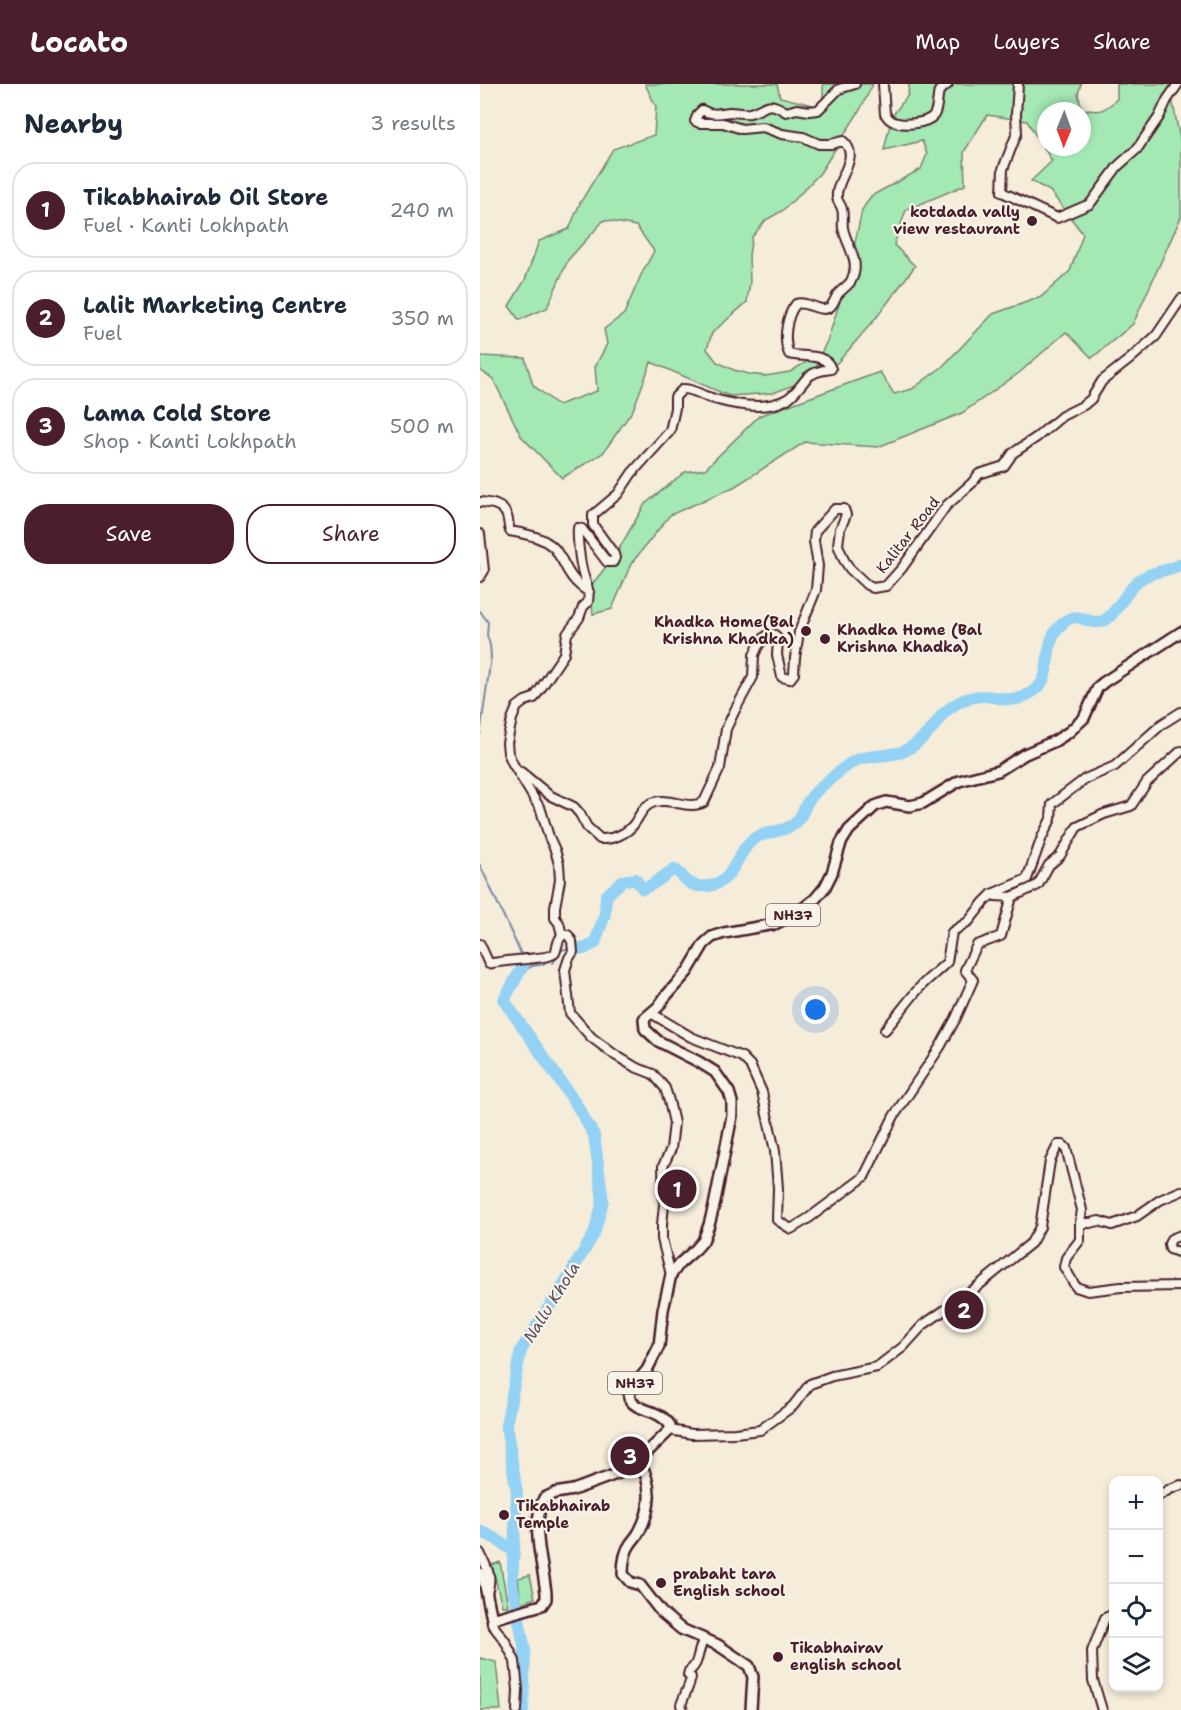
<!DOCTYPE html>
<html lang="en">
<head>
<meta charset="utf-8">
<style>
	body { margin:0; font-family:"Shantell Sans",sans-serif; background:#f6f6f7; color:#1f2937 }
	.controls { position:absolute; right:18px; bottom:18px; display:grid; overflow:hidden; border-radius:12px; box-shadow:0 3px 9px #0003 }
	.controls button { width:54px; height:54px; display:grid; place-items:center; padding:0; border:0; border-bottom:2px solid #e0e1e3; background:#fff; color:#1f2937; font:30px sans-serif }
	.compass { position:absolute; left:557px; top:18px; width:54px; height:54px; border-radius:50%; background:#fff; box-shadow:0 3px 9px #0003; rotate:181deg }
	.you { position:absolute; left:336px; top:926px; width:21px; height:21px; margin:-15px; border:4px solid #fff; border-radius:50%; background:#1a73e8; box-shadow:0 0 0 9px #1a73e833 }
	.badge { display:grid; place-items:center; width:39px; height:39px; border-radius:50%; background:#4a1f2b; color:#fff; font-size:20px; font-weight:700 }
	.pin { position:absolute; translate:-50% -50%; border:3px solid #fff; box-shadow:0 2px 6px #0006 }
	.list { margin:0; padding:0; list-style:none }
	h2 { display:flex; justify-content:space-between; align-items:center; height:78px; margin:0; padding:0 24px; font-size:26px }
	h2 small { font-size:20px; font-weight:400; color:#747a83 }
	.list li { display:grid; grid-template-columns:39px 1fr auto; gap:18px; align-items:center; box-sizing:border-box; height:96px; margin:0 12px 12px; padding:0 12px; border:2px solid #e0e1e3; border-radius:24px }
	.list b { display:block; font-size:22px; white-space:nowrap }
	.list p { margin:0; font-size:20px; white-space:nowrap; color:#747a83 }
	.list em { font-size:20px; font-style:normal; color:#747a83 }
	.actions { display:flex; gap:12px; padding:18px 24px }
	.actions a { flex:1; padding:14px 0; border:2px solid #4a1f2b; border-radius:24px; text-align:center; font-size:21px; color:#4a1f2b }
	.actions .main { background:#4a1f2b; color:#fff }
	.icon { flex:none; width:33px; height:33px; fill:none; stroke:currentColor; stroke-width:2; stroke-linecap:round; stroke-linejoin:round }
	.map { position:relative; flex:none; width:701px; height:1626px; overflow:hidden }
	header { display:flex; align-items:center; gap:36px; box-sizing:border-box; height:84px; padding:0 30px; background:#4a1f2b; color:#fff }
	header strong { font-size:28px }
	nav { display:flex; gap:33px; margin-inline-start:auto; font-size:21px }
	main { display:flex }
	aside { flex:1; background:#fff }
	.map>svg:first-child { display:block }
</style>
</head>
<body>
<header>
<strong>Locato</strong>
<nav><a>Map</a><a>Layers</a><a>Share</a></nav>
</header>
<main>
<aside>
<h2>Nearby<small>3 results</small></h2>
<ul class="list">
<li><span class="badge">1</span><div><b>Tikabhairab Oil Store</b><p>Fuel · Kanti Lokhpath</p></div><em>240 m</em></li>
<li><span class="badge">2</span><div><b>Lalit Marketing Centre</b><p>Fuel</p></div><em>350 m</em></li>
<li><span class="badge">3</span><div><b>Lama Cold Store</b><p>Shop · Kanti Lokhpath</p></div><em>500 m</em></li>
</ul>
<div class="actions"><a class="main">Save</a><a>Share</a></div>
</aside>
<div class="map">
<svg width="701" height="1626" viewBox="0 0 701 1626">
	<rect width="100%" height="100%" fill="#f5ecd9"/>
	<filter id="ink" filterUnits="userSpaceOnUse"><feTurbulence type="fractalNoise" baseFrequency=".0167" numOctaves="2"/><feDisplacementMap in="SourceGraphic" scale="12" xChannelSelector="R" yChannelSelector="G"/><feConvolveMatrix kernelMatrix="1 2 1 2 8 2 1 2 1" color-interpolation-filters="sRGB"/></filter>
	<g filter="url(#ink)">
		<path fill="#a4e8b3" stroke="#77846f" stroke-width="1.5" fill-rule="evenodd" d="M165,0h132l3,13 37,9 6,-7v-15h50l-13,26 -40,63 -18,19 -20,19 -16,9 -14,17 -3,18 1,27 -3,20 -35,31 -5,16 10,13 17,8 15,4 16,2 25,-4 31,-19 7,-14 19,-60 15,-69 9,-14 50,-27 6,-15 -5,-13 -38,9 8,-34 16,-21 1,-11h172l-3,10 4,15c18,4 22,2 35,-10v-15h59l-5,9 10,52v72l-48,107 -41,34 -26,-26 -47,41 -57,40 -84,34 -73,-5 -71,45 -64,28 -39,49 -19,45 -19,5 -3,-27 26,-33 29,-50 40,-32 20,-3 54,-53 121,-44 14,22 18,-5 30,-22 51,-53 48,-17 29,-26 13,-37 -33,-43 -19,-10 21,-20 -25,-40 -40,-6 -23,37 1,33 -59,25 -12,35 21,21 -39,52 -37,43 -14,12 -52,20 -44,3 -78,-34 -18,48 -30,43 -41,25 -41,-42 -28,-57 -13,-9v-14l45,2 8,27 25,20 39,-14 -2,-24 12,-23 -3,-15 20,-15 17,-39 13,-24 -18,-25 -32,-6 -36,40 -21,48 -28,12 -10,-14 16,-26 14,-39 30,-12 11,-26 33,-54 41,-14 2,-28zM566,27h36v36h-36z
			M20,1478l8,44h-6l-10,-41z
			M50,1491l5,23 -14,5 -3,-25z
			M0,1574l16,4 5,48h-21z"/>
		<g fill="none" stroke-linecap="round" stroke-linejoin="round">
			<path stroke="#768aa4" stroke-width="2" d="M0,527l8,11 -1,13 3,10 1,12 -11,77
				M0,781l42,91
				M73,879l8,-13 5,-1
				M39,889l13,-7 13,-2"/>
			<path stroke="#93d2f4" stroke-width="12" d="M93,863l11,2 11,-6 10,-29 1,-18 16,-15 13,-2 8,10c13,-5 20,-13 31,-20 7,4 10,11 17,15 7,3 14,3 22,1 22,-7 23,-30 38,-44 11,-10 30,-8 42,-16 8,-5 10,-15 14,-22 6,-9 14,-17 22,-23 9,-7 19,-17 30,-21 14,-4 39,-3 49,-10 10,-6 20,-15 27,-24 3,-4 5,-8 8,-11 7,-7 18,-14 27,-16 29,-8 37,13 65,-8 19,-14 7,-43 23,-62 21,-23 26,-1 45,-7 11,-4 24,-31 36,-41 11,-9 29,-8 42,-16
				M0,1447l16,8 18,13
				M43,1626l2,-59 -13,-68 5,-90 -11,-68 15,-75 43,-66 30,-50 9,-33 -9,-66 -18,-31 -72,-104 20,-36"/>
			<defs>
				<path id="minor" d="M403,0l2,30c3,3 3,5 7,7 10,5 35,3 42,-6 4,-7 3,-17 5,-24l9,-7
					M538,0l-2,30 1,19 -14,36 -1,23 55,26 33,-14 28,-38 19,-17 22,-32 8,-17 11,-16
					M0,418c10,1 23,2 27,14 2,5 1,10 3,15 15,3 32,5 44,17 3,3 5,8 8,12 7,14 13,24 27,32
					M0,450l4,37 -4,6
					M41,688l28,23 25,12 6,7 7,13 13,12c11,1 27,-5 34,-15 6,-8 8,-17 18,-21 17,-7 36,8 52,-1l16,-34 6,-39 9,-19 18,-33 1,-22 4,-9 7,-9 6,-4 4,2 3,5 -1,15 5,22 8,2 4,-5 1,-16 4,-26 17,-42 2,-24 -4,-25 1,-10 20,-22h9l2,6 -6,14 -2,16 6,15 6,9 17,16 6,3 13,-2 16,-18 44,-62 26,-23 7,-9 25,-8 9,-13 24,-16 25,-21 22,-11 7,-6 11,-18 28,-22 26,-23 25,-37
					M512,810l3,2 17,1
					M82,851h6l4,6 1,11 -4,6 -4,12 5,43 21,24 24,18 20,12 18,7 12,14 4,13 5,22 -3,26 -8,17 1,39 -2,19v15l9,36
					M0,860l9,20c12,-5 61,-4 66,-11 3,-6 1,-10 7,-18l-3,-12 -4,-5v-11l5,-27 -1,-16 -4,-14 -6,-13 -8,-27 -28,-46 -5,-11 -1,-10 5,-24 5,-12 8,-6 9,-3 7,-10 23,-34 3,-20 12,-16 4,-11 5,-5c2,-15 -2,-16 -5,-29 -3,-10 -6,-35 -5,-45l4,1 25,33h6l2,-4 -1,-4 -21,-29v-10l25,-21 14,-21 38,-42 5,-23v-11l8,-8c9,0 15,4 22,7 23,8 60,16 82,3 8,-5 13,-13 19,-20 6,-7 16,-9 25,-10 -5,-17 -29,-11 -42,-15 -6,-14 -3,-38 7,-50 11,-4 26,11 35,2 3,-3 4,-8 7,-12 4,-5 10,-8 13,-13 11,-19 -5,-36 -8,-53 -1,-6 1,-13 -1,-19 -1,-5 -5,-7 -5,-12 -2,-18 25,-40 6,-56l-12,3h-12l-16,-7 -21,-3 -19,-7 -21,2 -19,-6h-24l-4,-2 3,-7 4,-4c10,6 18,3 28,2 7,0 13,2 20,1 18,-5 16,-14 36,-1l11,-3 12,2 9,-1 21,-21 16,-5
					M171,929l40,24 51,20 8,8 12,27 13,59 3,37 -1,32 14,9 18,-11 55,-41 30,-61 46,-69 16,-29 17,-38 -8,-10 12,-25 24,-9 11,-39 26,-12 11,-20 11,-9 17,-29 27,-13 27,-8 16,-24 34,-31
					M405,946c13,-15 24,-31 37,-45 8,-8 17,-15 25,-23l5,-30 17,-11 15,-19 8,-8 35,-15 15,-42 9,-18 1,-15 33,-25 30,-13 47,-42 19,-12
					M600,1139h10l9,-2 13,4 25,-9 23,-16 21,-9
					M701,1151l-10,4 -2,5 1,5 11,4
					M190,1346l22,4 43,-1 25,-3 33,-24 17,-22 22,-8 45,-9 26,-20 20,-22 45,-31 63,-51 9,-16 10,-66 8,-16h5l3,3 16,62 -2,13v17l-14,18 -2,9 12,20 12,4 33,-4 60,-1
					M678,1412l12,-7 11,-4
					M0,1469c7,15 13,23 7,40
					M12,1535v5l13,17 10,20 3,29 -1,20
					M203,1626l-2,-5c2,-7 10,-22 10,-28l-3,-2 1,-4c11,-7 8,-22 15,-31
					M622,1626l-9,-30 -1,-29 13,-33 9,-4"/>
				<path id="major" d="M159,1376c13,24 14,46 0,72 -2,4 -5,7 -8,11 -7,9 -8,20 -8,31l7,8 10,3 21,27 20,17 37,16 31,21 4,11 -2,33
					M0,1489l4,8 8,38 50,-14 4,-6v-6c-3,-30 -16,-66 -2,-95l11,-5 18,-3 49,-18 17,-12 31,-30v-5c-12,-17 -34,-13 -41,-27l1,-6 4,-7 13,-15 12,-24 4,-36 8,-35 8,-11 17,-15 7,-8 6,-16 5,-19 18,-90v-14l-3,-10 -14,-20 -16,-10 -41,-21 -13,-12 -1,-10 14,-12 7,-10 23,-26 16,-27 8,-7 12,-4 51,-9 22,-11 18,-14 10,-12 7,-14 9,-30 8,-13 26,-24 11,-4 24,4 13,-3 36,-22 39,-10 27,-17 30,-13 14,-9 15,-14 14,-31 6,-5 77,-50"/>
			</defs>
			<use href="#minor" stroke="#4a1f2b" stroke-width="12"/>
			<use href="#major" stroke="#4a1f2b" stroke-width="14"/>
			<use href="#minor" stroke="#f7f3e8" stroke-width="8"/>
			<use href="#major" stroke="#f7f3e8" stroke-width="9"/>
		</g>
	</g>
	<g fill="#4a1f2b" stroke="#f7f3e8" stroke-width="2">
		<circle cx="552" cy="137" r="6"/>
		<circle cx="326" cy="547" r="6"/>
		<circle cx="345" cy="555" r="6"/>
		<circle cx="24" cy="1431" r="6"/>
		<circle cx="181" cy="1499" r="6"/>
		<circle cx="298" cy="1573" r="6"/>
	</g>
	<g text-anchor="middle" stroke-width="4.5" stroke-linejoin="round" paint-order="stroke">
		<g fill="#f7f3e8" stroke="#7e5f64" stroke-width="1.5">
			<rect x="286" y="820" width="54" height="22" rx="4.5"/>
			<rect x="128" y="1288" width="54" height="22" rx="4.5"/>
		</g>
		<g font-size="14" font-weight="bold" fill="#4a1f2b">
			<text x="313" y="836">NH37</text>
			<text x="155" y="1304">NH37</text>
		</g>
		<g font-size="15" font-weight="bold" fill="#4a1f2b" stroke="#f7f3e8" text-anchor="start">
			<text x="540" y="133" text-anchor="end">kotdada vally<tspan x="540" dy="17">view restaurant</tspan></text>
			<text x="314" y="543" text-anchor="end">Khadka Home(Bal<tspan x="314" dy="17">Krishna Khadka)</tspan></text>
			<text x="357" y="551">Khadka Home (Bal<tspan x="357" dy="17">Krishna Khadka)</tspan></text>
			<text x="36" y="1427">Tikabhairab<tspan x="36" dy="17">Temple</tspan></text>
			<text x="193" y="1495">prabaht tara<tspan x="193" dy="17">English school</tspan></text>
			<text x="310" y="1569">Tikabhairav<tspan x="310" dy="17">english school</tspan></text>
		</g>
		<g font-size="15" fill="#4a1f2b" stroke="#f7f3e8">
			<text transform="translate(428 451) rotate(-52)" y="5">Kalitar Road</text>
		</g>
		<g font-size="16" font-style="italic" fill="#5c4c5d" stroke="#f7f3e8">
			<text transform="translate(71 1218) rotate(-58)" y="6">Nallu Khola</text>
		</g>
	</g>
</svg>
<div class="controls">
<button>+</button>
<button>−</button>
<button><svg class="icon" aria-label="locate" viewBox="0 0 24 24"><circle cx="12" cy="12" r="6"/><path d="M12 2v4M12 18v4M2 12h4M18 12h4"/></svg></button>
<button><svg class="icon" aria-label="layers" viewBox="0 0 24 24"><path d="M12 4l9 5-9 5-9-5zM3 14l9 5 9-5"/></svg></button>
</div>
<svg class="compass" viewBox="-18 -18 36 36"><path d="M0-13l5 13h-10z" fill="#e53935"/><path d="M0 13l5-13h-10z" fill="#747a83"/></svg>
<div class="you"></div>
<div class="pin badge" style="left:197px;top:1105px">1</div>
<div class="pin badge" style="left:484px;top:1226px">2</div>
<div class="pin badge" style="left:150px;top:1372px">3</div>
</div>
</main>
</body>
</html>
